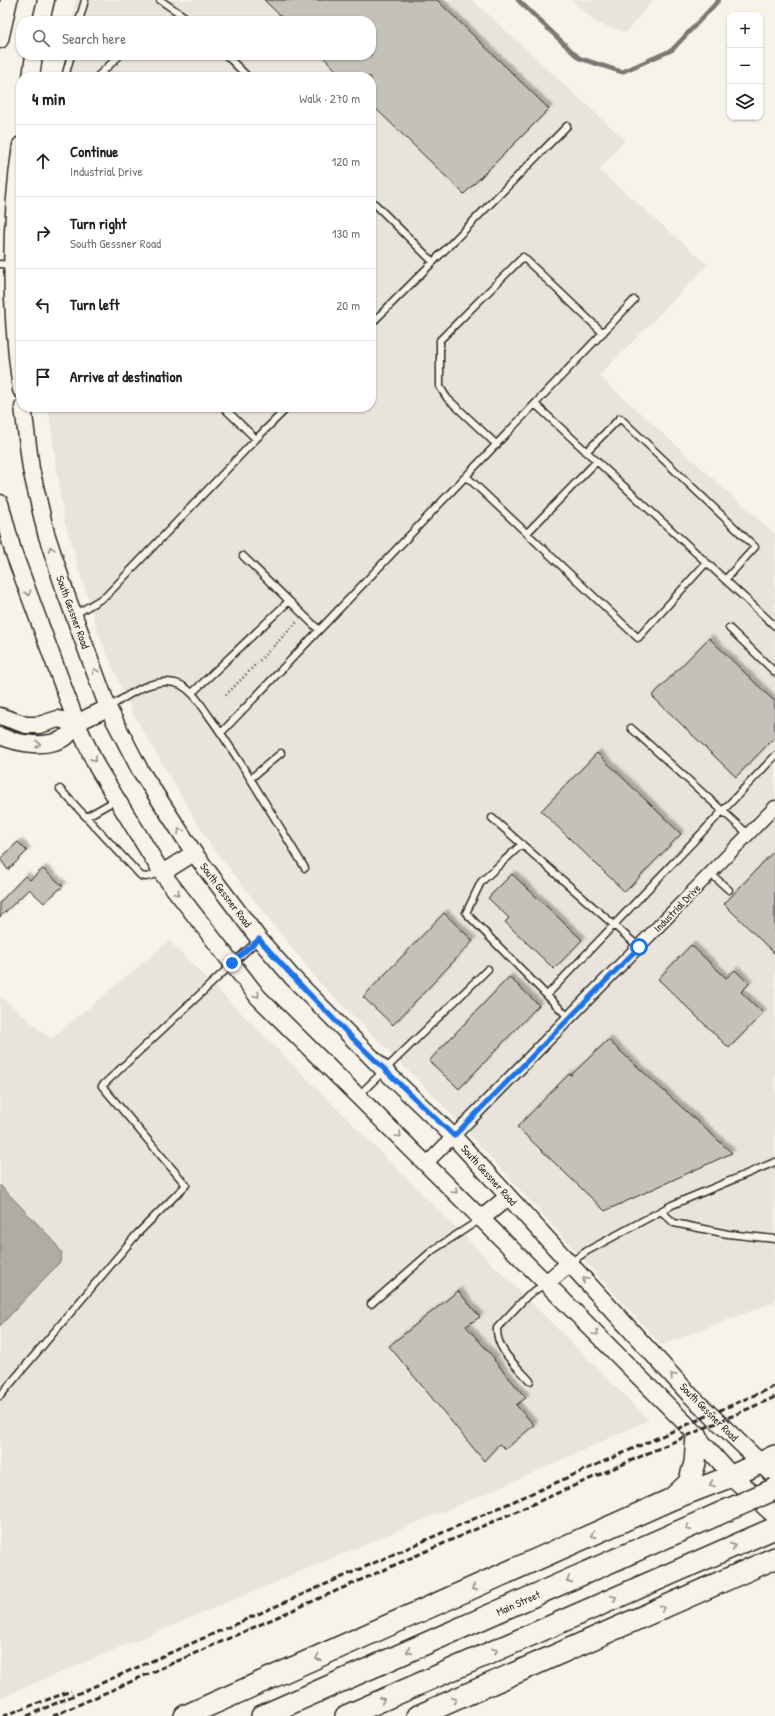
<!DOCTYPE html>
<html lang="en">
<head>
<meta charset="utf-8">
<style>
	body { margin:0; font-family:"Patrick Hand",sans-serif; background:#f2f2f2; color:#222 }
	.controls { position:absolute; right:12px; top:12px; display:grid; overflow:hidden; border-radius:8px; box-shadow:0 1px 3px #0004 }
	.controls button { width:36px; height:36px; display:grid; place-items:center; padding:0; border:0; border-bottom:1px solid #e0e0e0; background:#fff; color:#222; font:20px sans-serif }
	.stop { position:absolute; width:12px; height:12px; margin:-9px; border:3px solid #1a73e8; border-radius:50%; background:#fff }
	.stop.end { background:#1a73e8; border-color:#fff; box-shadow:0 1px 4px #0008 }
	.list { margin:0; padding:0; list-style:none }
	h2 { display:flex; justify-content:space-between; align-items:center; height:52px; margin:0; padding:0 16px; font-size:17px }
	h2 small { font-size:13px; font-weight:400; color:#767676 }
	.list li { display:grid; grid-template-columns:26px 1fr auto; gap:12px; align-items:center; box-sizing:border-box; height:72px; padding:0 16px; border-top:1px solid #e0e0e0 }
	.list b { display:block; font-size:15px; white-space:nowrap }
	.list p { margin:0; font-size:13px; white-space:nowrap; color:#767676 }
	.list em { font-size:13px; font-style:normal; color:#767676 }
	.icon { flex:none; width:22px; height:22px; fill:none; stroke:currentColor; stroke-width:2; stroke-linecap:round; stroke-linejoin:round }
	.map { position:relative; flex:none; width:775px; height:1716px; overflow:hidden }
	.search { position:absolute; background:#fff; box-shadow:0 1px 3px #0004; left:16px; top:16px; width:360px; height:44px; display:flex; align-items:center; gap:10px; box-sizing:border-box; padding:0 14px; border-radius:16px; color:#767676; font-size:15px }
	.panel { position:absolute; background:#fff; box-shadow:0 1px 3px #0004; left:16px; top:72px; width:360px; height:340px; border-radius:16px }
	.map>svg:first-child { display:block }
</style>
</head>
<body>
<div class="map">
<svg width="775" height="1716" viewBox="0 0 775 1716">
	<defs>
		<filter id="shadow"><feDropShadow dx="3.5" dy="-3.5" stdDeviation="1" flood-color="#0004"/></filter>
	</defs>
	<rect width="100%" height="100%" fill="#f7f3e8"/>
	<filter id="ink" filterUnits="userSpaceOnUse"><feTurbulence type="fractalNoise" baseFrequency=".025" numOctaves="2"/><feDisplacementMap in="SourceGraphic" scale="8" xChannelSelector="R" yChannelSelector="G"/><feConvolveMatrix kernelMatrix="1 2 1 2 8 2 1 2 1" color-interpolation-filters="sRGB"/></filter>
	<g filter="url(#ink)">
		<path fill="#e8e4da" d="M76,0h396l153,140 -26,30 109,95 -109,111 176,158v768l-114,43 -220,-242 -123,-122 -109,-138 -76,-129 -33,-76 -36,-118 -16,-113h323v-330h-309l4,-22h305v-34h-299z
			M572,0h82l-28,32 -30,-9z
			M169,941l480,479 -129,59 -520,219v-702l51,43z"/>
		<path fill="#afaca4" stroke="#7a7874" d="M0,1185l52,54 10,14 -2,9 -60,64z"/>
		<g fill="none" stroke-linecap="round" stroke-linejoin="round">
			<path stroke="#7a7874" stroke-width="4.5" d="M518,0l61,58 43,14 50,-22 47,-50"/>
		</g>
		<path fill="#c4c1b9" stroke="#2b2b2b" filter="url(#shadow)" d="M264,0h173l112,109 -85,85 -93,-90v-27h-28l-22,-22h50v-34h-85z
			M709,638l66,64v35l-39,40 -84,-81z
			M597,753l84,81 -56,58 -84,-81z
			M18,842l9,9 -19,19 -8,-11z
			M775,850v104l-51,-50z
			M43,869l20,17 -19,17 -15,-14 -29,28v-15l25,-26 5,4z
			M512,874l70,66 -28,29 -49,-47 4,-4 -21,-20z
			M444,913l29,28 -80,84 -30,-28z
			M691,945l35,33 9,-8 14,14 -8,8 22,21 -34,35 -71,-69z
			M509,977l30,28 -80,84 -30,-28z
			M608,1040l124,113 -127,58 -88,-84 52,-53 2,1z
			M458,1291l22,26 -14,9 29,33 -1,1 32,38 -10,7 18,20 -28,24 -7,-5 -15,17 -95,-115z"/>
		<g fill="none" stroke-linecap="round" stroke-linejoin="round">
			<defs>
				<path id="lane" d="M160,0l31,21
					M79,21l6,-21
					M156,21h1
					M226,55l22,22
					M65,77l6,-22
					M97,77l23,-22
					M371,200l62,62 -62,62
					M433,262l134,-136
					M0,264l21,2
					M535,404l240,222
					M256,439l32,-32
					M497,445l-50,-47 -7,-11v-47l83,-83 80,76
					M586,452l34,-34 135,129 -30,33
					M466,476l172,162 68,-75
					M527,533l70,-72
					M243,556l76,74
					M74,615l32,-19 150,-157 -33,-32
					M729,628l46,44
					M192,693l97,-92
					M108,708c20,-13 48,-34 73,-23 13,7 20,20 28,31 35,49 65,102 96,152
					M631,728l117,106
					M221,733l413,-433
					M250,779l31,-26
					M60,789l81,87 5,1 15,-4
					M86,817l30,-17
					M492,818l147,129
					M522,844l-41,38 -15,31 103,105
					M710,873l19,17
					M547,995l228,-239
					M358,1096l130,-127
					M661,1211l13,12 54,11 47,5
					M571,1262l16,-11 85,-46 103,-43
					M371,1304l62,-54 48,-31
					M530,1381c-14,-16 -34,-31 -33,-53l31,-33 17,-11
					M0,1396l137,-162 49,-49 -84,-99 157,-147"/>
				<path id="street" d="M427,1163l348,-356"/>
				<path id="secondary" d="M41,21l5,-21
					M0,40l9,-40
					M31,77l3,-22
					M21,145c-12,81 -11,164 0,245
					M23,407l8,62 15,64 20,61 42,114 32,62 54,83 65,86 33,38 93,94 69,66 236,258 70,67
					M0,503l13,48 64,173 20,43 65,106 96,124 288,286 143,144 43,49
					M0,716l26,9h13l19,-6 19,5
					M0,736c19,8 47,13 66,1 5,-4 7,-10 12,-14 9,-6 20,-10 30,-15
					M162,873l32,-20
					M482,1218l26,-21
					M546,1283l24,-20"/>
				<path id="primary" d="M760,1462l15,14
					M732,1476l43,39"/>
				<path id="highway" d="M673,1498l16,-15 6,-20 2,-27
					M185,1716l487,-217 60,-23 43,-20
					M262,1716l183,-81
					M346,1716l429,-188
					M418,1716l357,-158"/>
			</defs>
			<use href="#lane" stroke="#2b2b2b" stroke-width="9"/>
			<use href="#street" stroke="#2b2b2b" stroke-width="15"/>
			<use href="#secondary" stroke="#2b2b2b" stroke-width="19"/>
			<use href="#primary" stroke="#2b2b2b" stroke-width="21"/>
			<use href="#highway" stroke="#2b2b2b" stroke-width="24"/>
			<path stroke="#2b2b2b" stroke-width="2.5" stroke-dasharray="1 3" stroke-linecap="butt" d="M226,695l71,-73"/>
			<use href="#lane" stroke="#f7f3e8" stroke-width="6"/>
			<use href="#street" stroke="#f7f3e8" stroke-width="12"/>
			<use href="#secondary" stroke="#f7f3e8" stroke-width="16"/>
			<use href="#primary" stroke="#f7f3e8" stroke-width="18"/>
			<use href="#highway" stroke="#f7f3e8" stroke-width="21"/>
			<path stroke="#2b2b2b" stroke-width="3" stroke-dasharray="6 3" stroke-linecap="butt" d="M3,1716l68,-25
				M27,1716l748,-330
				M53,1716l722,-319"/>
			<defs>
				<path id="highway-bridge" d="M445,1635l330,-146"/>
			</defs>
			<use href="#highway-bridge" stroke="#2b2b2b" stroke-width="24" stroke-linecap="butt"/>
			<use href="#highway-bridge" stroke="#f7f3e8" stroke-width="21"/>
		</g>
		<defs><path id="oneway-chevron" d="M-2-3.5L2.5 0L-2 3.5" fill="none" stroke-width="1.6" stroke-linecap="round" stroke-linejoin="round"/></defs>
		<g stroke="#918f8a">
			<use href="#oneway-chevron" transform="translate(51 549) rotate(-108)"/>
			<use href="#oneway-chevron" transform="translate(28 593) rotate(71)"/>
			<use href="#oneway-chevron" transform="translate(95 671) rotate(-110)"/>
			<use href="#oneway-chevron" transform="translate(38 744) rotate(2)"/>
			<use href="#oneway-chevron" transform="translate(94 759) rotate(64)"/>
			<use href="#oneway-chevron" transform="translate(180 831) rotate(-122)"/>
			<use href="#oneway-chevron" transform="translate(177 893) rotate(53)"/>
			<use href="#oneway-chevron" transform="translate(257 995) rotate(49)"/>
			<use href="#oneway-chevron" transform="translate(399 1135) rotate(45)"/>
			<use href="#oneway-chevron" transform="translate(455 1191) rotate(45)"/>
			<use href="#oneway-chevron" transform="translate(585 1280) rotate(-133)"/>
			<use href="#oneway-chevron" transform="translate(596 1333) rotate(45)"/>
			<use href="#oneway-chevron" transform="translate(673 1376) rotate(-133)"/>
			<use href="#oneway-chevron" transform="translate(712 1484) rotate(158)"/>
			<use href="#oneway-chevron" transform="translate(688 1528) rotate(156)"/>
			<use href="#oneway-chevron" transform="translate(593 1535) rotate(156)"/>
			<use href="#oneway-chevron" transform="translate(733 1546) rotate(-24)"/>
			<use href="#oneway-chevron" transform="translate(569 1580) rotate(156)"/>
			<use href="#oneway-chevron" transform="translate(474 1588) rotate(156)"/>
			<use href="#oneway-chevron" transform="translate(614 1598) rotate(-24)"/>
			<use href="#oneway-chevron" transform="translate(662 1608) rotate(-24)"/>
			<use href="#oneway-chevron" transform="translate(409 1651) rotate(156)"/>
			<use href="#oneway-chevron" transform="translate(495 1651) rotate(-24)"/>
			<use href="#oneway-chevron" transform="translate(318 1658) rotate(156)"/>
			<use href="#oneway-chevron" transform="translate(382 1700) rotate(-24)"/>
			<use href="#oneway-chevron" transform="translate(454 1700) rotate(-24)"/>
		</g>
	</g>
	<g fill="none" stroke-linecap="round" stroke-linejoin="round" filter="url(#ink)">
		<path stroke="#1a73e8" stroke-width="5" d="M232,963l27,-24c61,70 128,133 195,197l185,-189"/>
	</g>
	<g text-anchor="middle" stroke-width="3" stroke-linejoin="round" paint-order="stroke">
		<g font-size="11" fill="#2b2b2b" stroke="#f7f3e8">
			<text transform="translate(73 612) rotate(70)" y="4">South Gessner Road</text>
			<text transform="translate(226 895) rotate(53)" y="4">South Gessner Road</text>
			<text transform="translate(677 908) rotate(-46)" y="4">Industrial Drive</text>
			<text transform="translate(489 1175) rotate(48)" y="4">South Gessner Road</text>
			<text transform="translate(709 1412) rotate(45)" y="4">South Gessner Road</text>
			<text transform="translate(518 1603) rotate(-24)" y="4">Main Street</text>
		</g>
	</g>
</svg>
<div class="controls">
<button>+</button>
<button>−</button>
<button><svg class="icon" aria-label="layers" viewBox="0 0 24 24"><path d="M12 4l9 5-9 5-9-5zM3 14l9 5 9-5"/></svg></button>
</div>
<div class="stop" style="left:639px;top:947px"></div>
<div class="stop end" style="left:232px;top:963px"></div>
<div class="search"><svg class="icon" aria-label="search" viewBox="0 0 24 24"><circle cx="10" cy="10" r="6"/><path d="M15 15l6 6"/></svg>Search here</div>
<section class="panel">
<h2>4 min<small>Walk · 270 m</small></h2>
<ul class="list">
<li><svg class="icon" aria-label="ahead" viewBox="0 0 24 24"><path d="M12 20V5M6 11l6-6 6 6"/></svg><div><b>Continue</b><p>Industrial Drive</p></div><em>120 m</em></li>
<li><svg class="icon" aria-label="right" viewBox="0 0 24 24"><path d="M7 20v-9h11M14 6l5 5-5 5"/></svg><div><b>Turn right</b><p>South Gessner Road</p></div><em>130 m</em></li>
<li><svg class="icon" aria-label="left" viewBox="0 0 24 24"><path d="M17 20v-9H6M10 6l-5 5 5 5"/></svg><div><b>Turn left</b></div><em>20 m</em></li>
<li><svg class="icon" aria-label="arrive" viewBox="0 0 24 24"><path d="M6 21V4h12l-3 4 3 4H6"/></svg><div><b>Arrive at destination</b></div></li>
</ul>
</section>
</div>
</body>
</html>
